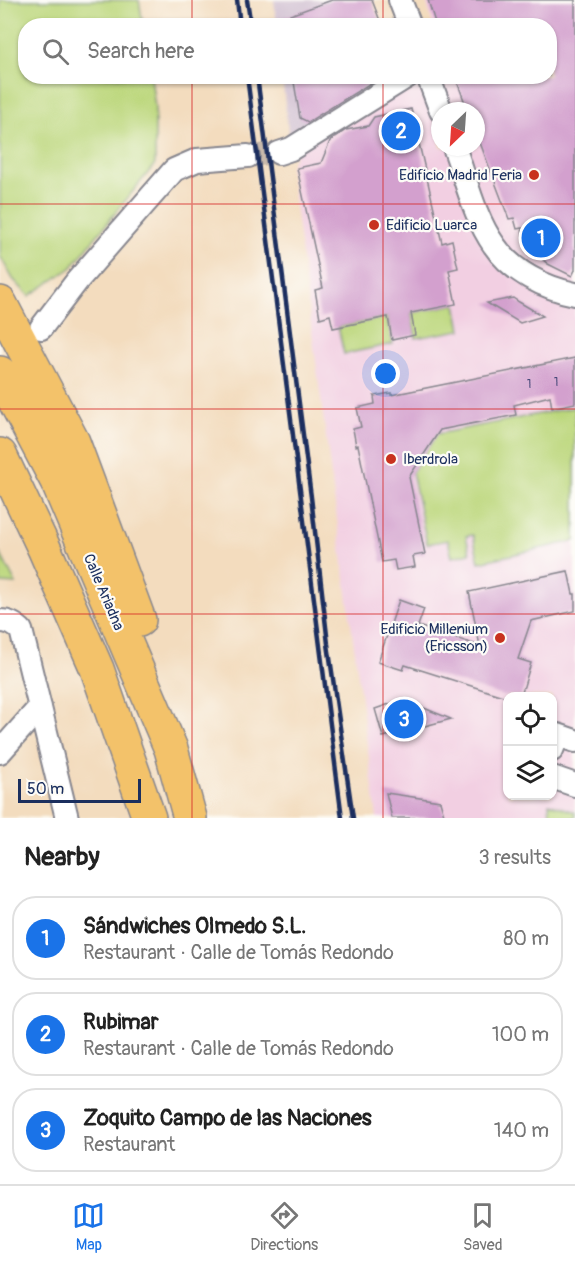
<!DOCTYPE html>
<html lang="en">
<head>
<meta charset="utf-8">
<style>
	body { margin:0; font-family:Pangolin,sans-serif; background:#f6f6f6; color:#222 }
	.controls { position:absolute; right:18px; bottom:18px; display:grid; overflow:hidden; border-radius:12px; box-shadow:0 2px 4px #0004 }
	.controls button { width:54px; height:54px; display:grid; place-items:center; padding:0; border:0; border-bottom:2px solid #e0e0e0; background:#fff; color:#222; font:30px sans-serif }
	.compass { position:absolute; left:431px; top:102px; width:54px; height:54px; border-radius:50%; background:#fff; box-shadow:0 2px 4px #0004; rotate:205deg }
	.scale { position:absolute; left:18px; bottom:15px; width:123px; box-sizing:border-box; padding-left:6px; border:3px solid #1b2f5e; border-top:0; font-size:16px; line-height:21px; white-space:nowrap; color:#1b2f5e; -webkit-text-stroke:4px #fdfcf7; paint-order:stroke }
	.you { position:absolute; left:386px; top:374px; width:21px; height:21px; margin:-15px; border:4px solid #fff; border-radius:50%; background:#1a73e8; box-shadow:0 0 0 9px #1a73e833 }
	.badge { display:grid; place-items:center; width:39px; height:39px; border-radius:50%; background:#1a73e8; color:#fff; font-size:20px; font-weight:700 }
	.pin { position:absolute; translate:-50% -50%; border:3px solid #fff; box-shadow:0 2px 6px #0006 }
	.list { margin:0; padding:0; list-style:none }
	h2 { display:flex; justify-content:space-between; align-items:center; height:78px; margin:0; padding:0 24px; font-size:26px }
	h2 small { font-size:20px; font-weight:400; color:#767676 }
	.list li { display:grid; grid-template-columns:39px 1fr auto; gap:18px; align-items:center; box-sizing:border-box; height:84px; margin:0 12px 12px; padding:0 12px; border:2px solid #e0e0e0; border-radius:24px }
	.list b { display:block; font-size:22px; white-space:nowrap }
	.list p { margin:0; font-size:20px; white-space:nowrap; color:#767676 }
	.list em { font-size:20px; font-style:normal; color:#767676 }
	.icon { flex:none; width:33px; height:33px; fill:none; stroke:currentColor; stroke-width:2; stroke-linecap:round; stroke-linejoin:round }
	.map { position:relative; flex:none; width:575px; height:818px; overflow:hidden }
	.search { position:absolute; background:#fff; box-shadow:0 2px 4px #0004; left:18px; right:18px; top:18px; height:66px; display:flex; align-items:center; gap:15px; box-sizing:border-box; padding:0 21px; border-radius:24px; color:#767676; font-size:22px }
	.sheet { height:366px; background:#fff }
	nav { display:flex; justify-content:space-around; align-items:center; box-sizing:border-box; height:84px; border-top:2px solid #e0e0e0; background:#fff; font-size:16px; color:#767676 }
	nav a { display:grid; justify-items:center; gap:3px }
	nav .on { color:#1a73e8 }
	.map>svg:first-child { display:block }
</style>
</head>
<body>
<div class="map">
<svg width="575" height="818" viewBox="0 0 575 818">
	<rect width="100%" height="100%" fill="#fdfcf7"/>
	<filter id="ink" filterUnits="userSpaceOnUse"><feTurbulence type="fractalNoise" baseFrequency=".0167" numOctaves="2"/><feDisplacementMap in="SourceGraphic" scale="12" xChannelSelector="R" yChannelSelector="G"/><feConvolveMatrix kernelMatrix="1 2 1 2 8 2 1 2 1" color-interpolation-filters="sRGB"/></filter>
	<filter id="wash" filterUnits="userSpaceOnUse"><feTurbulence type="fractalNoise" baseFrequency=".008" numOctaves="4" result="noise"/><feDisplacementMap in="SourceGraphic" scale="24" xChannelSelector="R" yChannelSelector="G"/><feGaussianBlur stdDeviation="1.35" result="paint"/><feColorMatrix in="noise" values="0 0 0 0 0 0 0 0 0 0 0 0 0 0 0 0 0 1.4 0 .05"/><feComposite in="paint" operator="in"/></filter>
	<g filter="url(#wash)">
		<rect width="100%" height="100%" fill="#f3dcbe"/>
		<path fill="#f2cfe2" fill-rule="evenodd" d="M426,0h149v818h-198l-87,-650 7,-19 117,-72 136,-1v-50l-117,-1zM440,111h36v36h-36zM508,696h44v100h-44z"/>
		<path fill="#cfbdd0" d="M274,0h98l-95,25z
			M282,77h108l-101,62z"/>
		<path fill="#bcd77c" stroke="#6c836d" stroke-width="1.5" d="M0,0h139l4,25 -117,1v50l125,1 4,30v57l-84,104 -42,28 -16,-17 -13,-23z
			M456,304l5,26 -45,8 -5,-25z
			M387,317l6,27 -49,10 -6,-27z
			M575,407v134l-96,21 -6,-27 -7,1 4,17 -18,4 -4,-17 -21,4 -15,-72 25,-38z
			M0,553l16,31 -16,-1z
			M549,803l26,9v6l-25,-1z"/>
		<g id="blocks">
			<path fill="#d3a0ce" d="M332,0h40l10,26h-117v-2z
				M428,0h147v270l-3,6 -24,-12 -14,-12 -10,-12 -2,-12 -5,1 -3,-11 -5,1 -33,-87v-21h-8l-13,-35h94v-50h-113z
				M293,76h89l-74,46 -8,-4z
				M411,109l31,134 10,-3 6,28 -9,2 7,34 -45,9 4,22 -23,5 -4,-23 -55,11 -3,-13 -10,3 -5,-28 8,-2 -26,-120 24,-5 9,-22 16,-11 22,-4 6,-9z
				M513,298l6,4 24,14 -23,7 -33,-20z
				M575,358v45l-23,5 -2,-12 -36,9 2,10 -76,15 -31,47 16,77 -12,2 2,11 -19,3 -2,-10 -12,2 -24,-117 -2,1 -3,-17 8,-2 -4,-19 18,-4 -1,-8 17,-3v2z
				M568,571l5,23h2v17l-44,10 -13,38 13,4 -10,33h-18l-98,-31 -2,5 -25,-8 21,-62 25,9 -6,17 62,20 -11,-54z
				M404,699l20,9 27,11 -68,18 -8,-28z
				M386,793l54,8 5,17h-53z"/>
		</g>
	</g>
	<g filter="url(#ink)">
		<use href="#blocks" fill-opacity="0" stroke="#87868e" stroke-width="1.5"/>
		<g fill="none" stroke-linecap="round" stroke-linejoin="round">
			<path stroke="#c8b9ab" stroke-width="22" stroke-dasharray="22 11" stroke-linecap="butt" d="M248,156l31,-3"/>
			<defs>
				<path id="minor" d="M400,0l10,26
					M428,76l13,35
					M454,147c12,32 20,70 40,98 18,27 51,43 81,49
					M279,153l12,-4 117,-73
					M41,328l36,-47 97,-111 23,-10 51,-4
					M0,621c9,0 14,3 21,9l46,188
					M552,750l6,-15 17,6
					M0,752l40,-45
					M552,777l23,8"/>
				<path id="highway" d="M0,303l73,139 66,178
					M0,373l57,108 114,268 19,69
					M0,455l44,93 53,121 52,149"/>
			</defs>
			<use href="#minor" stroke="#87868e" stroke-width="26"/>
			<use href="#highway" stroke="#87868e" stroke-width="36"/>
			<use href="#minor" stroke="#fff" stroke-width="22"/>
			<use href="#highway" stroke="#f3c26a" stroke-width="33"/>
			<path stroke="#1b2f5e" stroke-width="4.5" d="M237,0l3,26
				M247,0l4,26
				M247,76l95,742
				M257,76l54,421 17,147 25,174"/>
		</g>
	</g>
	<path fill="none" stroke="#d62828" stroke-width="1.5" stroke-opacity="0.55" d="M192,0v26M383,0v26M192,76v742M383,76v742M0,204h575M0,409h575M0,614h575"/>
	<g fill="#c8321e" stroke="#fdfcf7" stroke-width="2">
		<circle cx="534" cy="175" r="6"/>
		<circle cx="374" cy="225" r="6"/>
		<circle cx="391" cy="459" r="6"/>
		<circle cx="500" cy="638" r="6"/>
	</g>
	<g text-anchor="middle" stroke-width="4.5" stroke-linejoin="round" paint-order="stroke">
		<g font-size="12" fill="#494b7a">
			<text x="556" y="386">1</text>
			<text x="529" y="388">1</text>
		</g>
		<g font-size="15" fill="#1b2f5e" stroke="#fdfcf7" text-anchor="end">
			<text x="522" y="180">Edificio Madrid Feria</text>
			<text x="386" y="230" text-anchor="start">Edificio Luarca</text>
			<text x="403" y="464" text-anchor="start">Iberdrola</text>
			<text x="488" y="634">Edificio Millenium<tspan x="488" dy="17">(Ericsson)</tspan></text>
		</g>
		<g font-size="15" fill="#1b2f5e" stroke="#fdfcf7">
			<text transform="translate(104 592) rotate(67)" y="5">Calle Ariadna</text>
		</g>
	</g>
</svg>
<div class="controls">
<button><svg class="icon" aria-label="locate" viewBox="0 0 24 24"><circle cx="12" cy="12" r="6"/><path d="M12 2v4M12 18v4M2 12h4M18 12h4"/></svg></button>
<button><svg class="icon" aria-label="layers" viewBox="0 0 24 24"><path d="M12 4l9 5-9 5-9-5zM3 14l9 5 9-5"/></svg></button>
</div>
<svg class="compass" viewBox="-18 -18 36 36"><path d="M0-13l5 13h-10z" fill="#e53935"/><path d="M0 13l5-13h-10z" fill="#767676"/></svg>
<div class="scale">50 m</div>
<div class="you"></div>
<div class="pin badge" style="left:541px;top:238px">1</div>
<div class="pin badge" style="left:401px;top:131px">2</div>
<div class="pin badge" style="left:404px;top:719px">3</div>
<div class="search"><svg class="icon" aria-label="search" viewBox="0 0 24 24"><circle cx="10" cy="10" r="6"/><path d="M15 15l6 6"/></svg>Search here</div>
</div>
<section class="sheet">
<h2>Nearby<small>3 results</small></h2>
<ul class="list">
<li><span class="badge">1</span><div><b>Sándwiches Olmedo S.L.</b><p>Restaurant · Calle de Tomás Redondo</p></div><em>80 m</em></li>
<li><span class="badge">2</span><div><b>Rubimar</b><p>Restaurant · Calle de Tomás Redondo</p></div><em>100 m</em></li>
<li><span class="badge">3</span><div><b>Zoquito Campo de las Naciones</b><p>Restaurant</p></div><em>140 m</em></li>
</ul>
</section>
<nav>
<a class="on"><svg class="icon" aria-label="map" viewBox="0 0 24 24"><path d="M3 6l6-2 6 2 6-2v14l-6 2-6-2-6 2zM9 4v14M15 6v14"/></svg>Map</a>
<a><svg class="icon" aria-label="directions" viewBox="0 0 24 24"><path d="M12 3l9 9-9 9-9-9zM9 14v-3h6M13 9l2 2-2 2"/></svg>Directions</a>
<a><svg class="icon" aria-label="saved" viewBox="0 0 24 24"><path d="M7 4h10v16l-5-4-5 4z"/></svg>Saved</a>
</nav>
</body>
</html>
